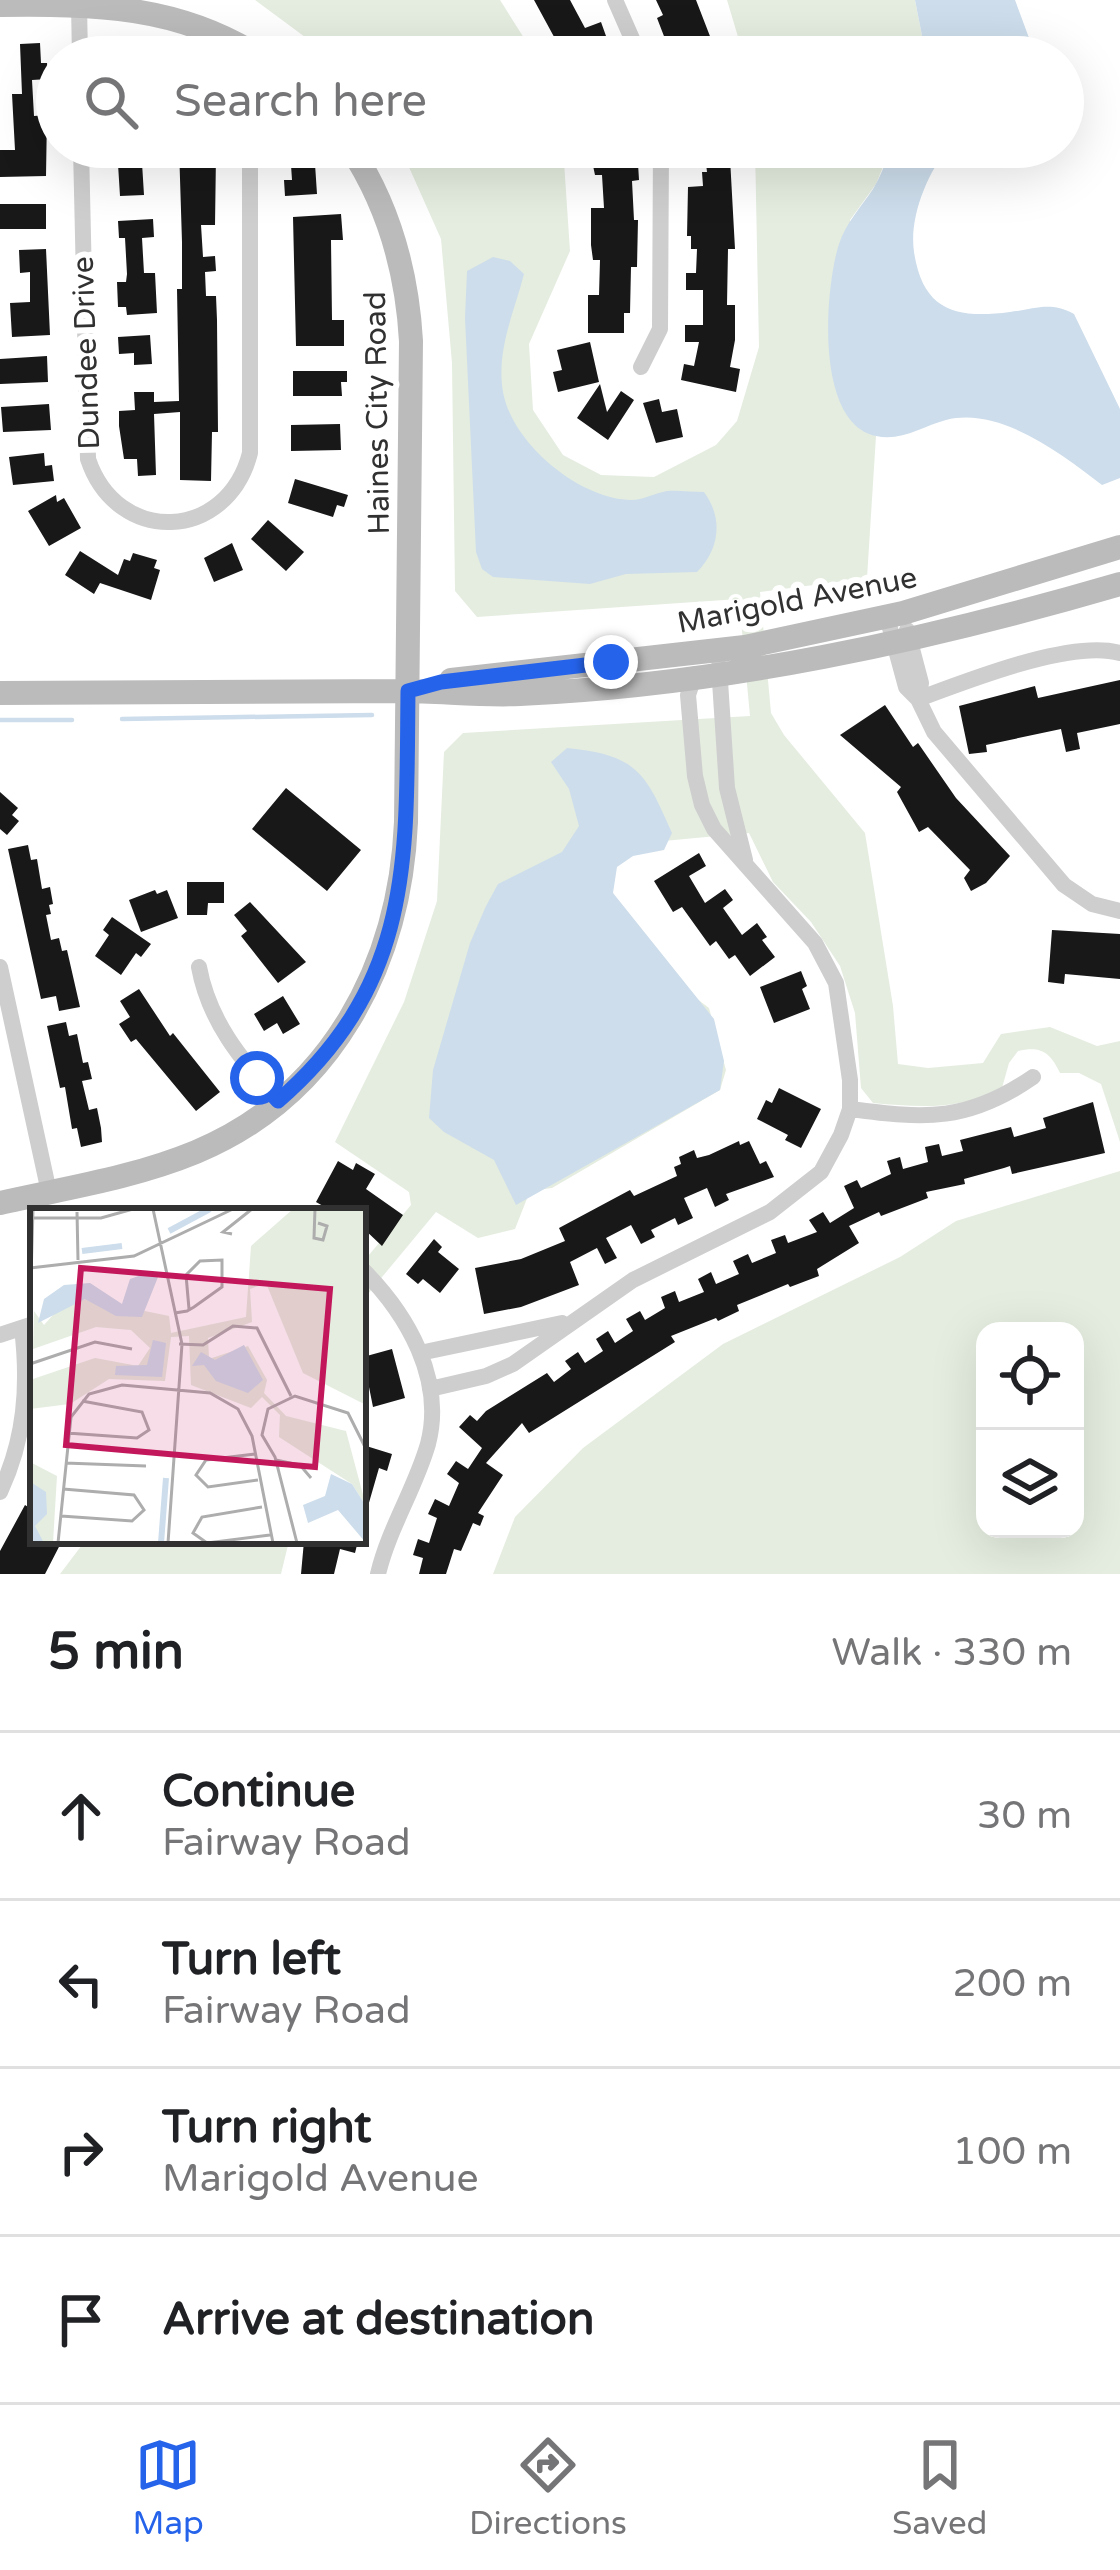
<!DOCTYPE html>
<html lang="en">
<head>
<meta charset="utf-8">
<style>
	body { margin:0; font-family:"Varela Round",sans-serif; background:#f2f2f2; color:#202124 }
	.controls { position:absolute; right:36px; bottom:36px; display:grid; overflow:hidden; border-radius:24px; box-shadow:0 12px 48px #0002 }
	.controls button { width:108px; height:108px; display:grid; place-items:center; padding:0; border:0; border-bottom:3px solid #e0e0e0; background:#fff; color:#202124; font:60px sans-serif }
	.stop { position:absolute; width:36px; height:36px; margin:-27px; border:9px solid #2563eb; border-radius:50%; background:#fff }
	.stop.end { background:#2563eb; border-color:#fff; box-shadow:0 3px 12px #0008 }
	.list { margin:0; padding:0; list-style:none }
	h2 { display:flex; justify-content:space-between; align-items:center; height:156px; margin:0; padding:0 48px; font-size:51px }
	h2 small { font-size:39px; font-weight:400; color:#757577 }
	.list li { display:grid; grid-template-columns:78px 1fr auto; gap:36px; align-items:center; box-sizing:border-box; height:168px; padding:0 48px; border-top:3px solid #e0e0e0 }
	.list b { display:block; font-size:45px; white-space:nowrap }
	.list p { margin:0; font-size:39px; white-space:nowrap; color:#757577 }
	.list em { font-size:39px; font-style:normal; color:#757577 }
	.icon { flex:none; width:66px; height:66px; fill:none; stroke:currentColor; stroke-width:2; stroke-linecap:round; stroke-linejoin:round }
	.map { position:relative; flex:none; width:1120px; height:1574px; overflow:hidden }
	.search { position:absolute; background:#fff; box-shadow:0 12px 48px #0002; left:36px; right:36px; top:36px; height:132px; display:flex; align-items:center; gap:30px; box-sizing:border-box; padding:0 42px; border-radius:66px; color:#757577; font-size:45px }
	.sheet { height:828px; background:#fff }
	nav { display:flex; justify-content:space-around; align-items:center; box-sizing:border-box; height:168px; border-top:3px solid #e0e0e0; background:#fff; font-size:33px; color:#757577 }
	nav a { display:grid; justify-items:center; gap:6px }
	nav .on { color:#2563eb }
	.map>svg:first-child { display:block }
</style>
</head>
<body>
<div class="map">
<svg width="1120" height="1574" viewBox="0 0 1120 1574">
	<rect width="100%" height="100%" fill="#fff"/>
	<path fill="#e5ede0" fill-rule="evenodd" d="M255,0h245l36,57h-204z
		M727,0h188l9,46 -2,11h-178z
		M400,147h163l7,104 -41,93 4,66 30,45 38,20 53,2 62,-32 21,-24 22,-74 -4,-200h136l-15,37 -26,36 8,207 18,9 -9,142 -107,14 11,121 13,22 81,98 28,173 5,58 30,4 55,-5 18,-29 49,-7 47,19 23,-5v101l-19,-58 -22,-11h-19c-10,-21 -19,-27 -42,-22l-9,12 -7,25c-41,23 -85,19 -129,15l-12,-15 -6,-75 -15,-47 -29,-44 -38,-40 -24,-49 -96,9 -37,11 -7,32 19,38 43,56 38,29 17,62 -6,20 -168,98 -22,3 -15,38 -37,9 -42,-26 -73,88v-38l48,-57 -2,-13 -74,-50 69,-140 33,-101 7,-149 19,-19 287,-17 -11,-117 -262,18 -22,-26 -3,-228 -11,-124z
		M1120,1171v403h-627l22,-57 68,-69 140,-104 177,-87 56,-36zM1075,1331v198h-90v-198z
		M85,1541h204l-8,33h-221z"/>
	<path fill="#cdddeb" d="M915,0h100l17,46 -2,11h-108l2,-11z
		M891,147h58c-22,26 -40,71 -35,105 9,59 42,67 96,60 25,-3 40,-11 64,2l46,95v69l-18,7c-39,-30 -102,-79 -156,-65 -23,6 -45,22 -70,16 -62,-13 -51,-149 -37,-192 7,-21 22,-37 34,-55 8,-13 13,-28 18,-42z
		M493,257l17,4 14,13c-10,39 -28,76 -21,118 9,51 76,107 128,108 12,0 24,-7 36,-9 12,-1 25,1 37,1 20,27 15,58 -7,80l-71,2 -36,10 -97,-7 -11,-8 -6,-17 -11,-234 2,-47z
		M567,748c69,7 78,23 105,85l-8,17 -31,6 -16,11 -4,26 101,126 10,42 -4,29 -204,115 -22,-45 -50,-28 -15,-14 4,-48 37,-127 16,-37 12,-22 64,-32 17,-26 -10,-37 -18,-27z"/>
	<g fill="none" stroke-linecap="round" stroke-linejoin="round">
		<path stroke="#cdddeb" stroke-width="4.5" d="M122,719l250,-4
			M0,720h72"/>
	</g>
	<path fill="#181818" d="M534,0h36l15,28 16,-6 5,14 -13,5 6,16h-34z
		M656,0h40l22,57h-46l-15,-39 6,-3z
		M40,43l1,20h6l1,16 -16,1 2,36 13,-1 -1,61 -46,1v-27h15l-3,-56h10l-2,-50z
		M179,147h25v7h12l-1,71h-14l2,32 12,-1 1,15 -11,1 1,24h10l1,24 1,112h-6l-1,49 -31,-1v-68l-26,2 2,61 -18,1 -1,-17h-13l-5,-33v-15l16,-1 -1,-18h20v10l25,-1 -2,-112h5v-47z
		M589,147h48l2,33 -7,1 2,39h4l-1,47h-6l-1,46h-6v20h-36v-38h11l1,-35h-7l-2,-15v-37h13l-2,-33h-7z
		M704,147h30l1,10 -5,1 5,91h-7l-1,56h8v35l-5,27 10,2 -4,23 -55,-12 3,-16 10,2 5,-24h-14v-17h18v-35h-17v-17h10l1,-24h-6v-13h-4l1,-49 15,-1 -1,-14h5z
		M142,163l2,32 -24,1 -2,-32z
		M315,164l2,30 -32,2 -1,-16h8l-1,-15z
		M0,204h46v25h-46z
		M341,214l2,26h-12l1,80h12v26h-48l-3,-129z
		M153,219l1,18 -12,1 2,35h11l2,40 -30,2 -1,-8h-8l-1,-25h9l1,-8 -2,-36h-6l-1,-17z
		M46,249l4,86 -38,2 -2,-34 20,-1v-30l-10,1 -1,-23z
		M150,335l2,29 -18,1v-12l-15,1 -1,-17z
		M590,342l9,40 -41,10 -5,-20 9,-2 -5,-20z
		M47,356l1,26 -48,2v-25z
		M293,371h54v11h-6l1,14h-49z
		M600,384l7,28 14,-21 13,9 -26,40 -31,-22z
		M659,399l3,13 15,-3 6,28 -27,6 -13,-40z
		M49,404l2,26 -48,2 -2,-25z
		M340,424l1,26 -50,1v-26z
		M44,453l1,13 7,-1 2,16 -41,4 -4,-28z
		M295,479l53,16 -4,12 -7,-2 -4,12 -45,-14z
		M56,495l1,7 7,-4 17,30 -32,18 -21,-35z
		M268,520l36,32 -18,19 -35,-32z
		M232,543l11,27 -29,12 -10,-24z
		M80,551l38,24 6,-16 6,2 3,-8 24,7 -3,8 6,2 -9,30 -51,-17 -6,11 -29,-19z
		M1120,680v44l-43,9 3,16 -14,3 -5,-23 -75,16 1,7 -18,2 -10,-48 76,-20 3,12z
		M885,705l28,42 5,-4 38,55 54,58 -24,27 -15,8 -7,-13 6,-8 -42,-43 -9,5 -22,-40 4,-5 -61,-52z
		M286,788l75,62 -34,41 -75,-62z
		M0,792l18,16 -6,7 7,6 -12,14 -7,-6z
		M28,845l3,15 6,-1 5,30 8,-2 3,17 -4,1 2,9 -5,1 5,25 8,-2 3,13 5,-1 13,57 -21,4 -3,-15 -15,3 -33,-150z
		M699,853l7,13 -17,10 16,27 20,-14 8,11 -10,8 19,27 15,-12 10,14 -5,3 13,17 -25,19 -15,-21 -6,4 -13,-18 -6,5 -28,-39 -9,5 -19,-31z
		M187,882h37v21h-16l-1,12h-20z
		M155,890l2,4 10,-4 11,28 -37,14 -12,-32z
		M250,902l56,60 -28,21 -37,-47 6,-5 -13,-16z
		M112,917l39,27 -10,13 -5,-4 -15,22 -26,-19 14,-21 -6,-5z
		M1052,930l68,4v45l-55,-5 -1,10 -16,-2z
		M801,971l6,15 -5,3 8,20 -36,14 -14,-36z
		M139,989l31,47 3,-3 47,59 -24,19 -60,-72 -5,3 -12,-18 11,-7 -10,-16z
		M283,996l17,28 -17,10 -6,-11 -13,8 -10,-17z
		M66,1022l3,14 8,-2 6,29 5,-1 4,17 -10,2 7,29 8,-2 4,20 1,14 -21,5 -4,-19 -5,1 -7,-42 -5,1 -13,-62z
		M779,1088l42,21 -20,39 -16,-8 3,-5 -31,-16 9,-19 6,3z
		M1093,1102l12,51 -93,21 -2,-8 -6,2 -40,11 1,5 -39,8 2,6 -47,18 -2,-4 -30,14 10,17 -42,26 2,7 -29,11 -2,-3 -51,21 2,6 -21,10 -2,-3 -45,18 4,6 -146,91 -7,-10 -36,40 17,12 -25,38 6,3 -4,10 -7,-3 -12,28 -7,-2 -8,25h-27l4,-16 -10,-3 5,-16 11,4 8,-25 -9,-4 7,-15 14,7 10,-23 -12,-9 9,-13 12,8 14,-21 -23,-21 11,-12 7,6 9,-10 61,-38 7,9 17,-13 -6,-8 13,-9 7,11 18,-12 -7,-12 12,-8 7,12 18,-12 -7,-12 14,-8 5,9 20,-12 -4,-11 14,-6 4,11 25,-10 -6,-13 13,-7 5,12 23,-10 -6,-13 15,-7 4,9 24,-10 -5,-13 14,-5 3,8 29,-11 -8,-12 14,-8 7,11 24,-15 -10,-22 13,-6 4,8 30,-14 -4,-13 13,-4 3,12 25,-7 -3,-15 14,-3 3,12 21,-5 -3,-11 51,-13 3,10 32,-9 -3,-10z
		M739,1141l1,4 9,-4 11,23 6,-3 8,16 -48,17 3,6 -14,7 -8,-19 -23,10 9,20 -15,7 -3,-7 -24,12 4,7 -14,7 -10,-19 -25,13 11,20 -12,6 -8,-16 -27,14 9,23 -58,22 -37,7 -9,-46 46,-9 44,-18 -6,-13 71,-38 4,6 43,-20 -3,-9 7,-3 -2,-7 15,-7 3,8 12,-3z
		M338,1161l15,9 3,-7 19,11 -9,15 37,26 -21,31 -19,-18v-17h-31l-16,-9z
		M434,1239l8,8 -4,5 21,17 -19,24 -17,-14 -5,5 -12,-10z
		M392,1349l13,49 -32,9 -10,-50z
		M363,1445l29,9 -5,17 -8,-3 -13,45z
		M25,1505l8,5v31h29l-17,33h-45v-23z
		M304,1541h54l-3,12 -15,-4 -6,25h-33z"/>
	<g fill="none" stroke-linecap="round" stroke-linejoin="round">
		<path stroke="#cecece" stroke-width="16" d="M615,0l25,57
			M79,5l1,52
			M81,147l7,312c29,87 139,83 162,-6v-306
			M641,367l19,-38 1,-182
			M887,617l19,70 12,12 16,33 130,153 28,19 28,7
			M907,630l14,53 -3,16
			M719,666l8,122 18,72
			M918,699c49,-18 153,-60 202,-46
			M0,967l49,225
			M199,967c10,55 43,93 78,134
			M850,1109c76,10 118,13 183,-32
			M363,1270c44,44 82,109 65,174 -13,45 -39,84 -50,130
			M0,1335l33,-11
			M420,1353l142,-30
			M430,1389l56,-13 27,-12 120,-84 137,-68 51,-40 20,-37 9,-26v-29l-14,-97 -21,-40 -101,-114 -12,-24 -7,-29 -7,-81 7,-21
			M0,1492c25,-53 29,-106 22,-164"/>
		<path stroke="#bbb" stroke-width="24" d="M0,5c94,-1 178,0 259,52
			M451,680l294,-33 158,-34 217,-66
			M0,693c134,-1 268,-2 402,-2 39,0 79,5 118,3 203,-9 405,-53 600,-110
			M0,1203c66,-15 133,-25 196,-51 136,-57 204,-188 210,-330l5,-481c-4,-70 -22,-135 -61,-194"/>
	</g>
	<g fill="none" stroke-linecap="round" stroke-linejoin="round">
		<path stroke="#2563eb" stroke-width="15" d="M257,1078l21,23c137,-119 128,-244 130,-410l33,-9 170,-20"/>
	</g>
	<g text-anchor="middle" stroke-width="12" stroke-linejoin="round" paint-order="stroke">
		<g font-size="30" fill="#313131" stroke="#fff">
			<text transform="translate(86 353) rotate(-92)" y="10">Dundee Drive</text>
			<text transform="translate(377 413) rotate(-91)" y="10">Haines City Road</text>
			<text transform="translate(797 600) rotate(-11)" y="10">Marigold Avenue</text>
		</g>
	</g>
	<g transform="translate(30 1208)">
		<rect width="336" height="336" fill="#fff"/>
		<path d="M263,1h73v196l-63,-32 -37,-90 -16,6 2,33 -44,16 1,21 39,-13 19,34 -3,13 22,23 60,15 20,75 -14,-22 -73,-47 1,-22 -18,-18 -11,11 -60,-23 -2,-49 -18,1 -6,44 -56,-2 -39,25 -40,5v-29l65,-22 43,8 12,-18 -19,-18 -35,-3 -63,22 1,-38 10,14 17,-19 25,-7 83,17 2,17 75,-16 5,-71zM0,254l27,14 -4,67h-23z" fill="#e5ede0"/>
		<path d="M120,64l8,5 -16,40 -26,-1 -31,-17 -47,24 6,-24 20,-14 26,-2 32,21 8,-25zM123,132l13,3 -4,34 -47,-2 1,-9 31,-1zM214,137l19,35 -15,13 -32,-12 -12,-16 -12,1 9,-14 14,8zM301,266l21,10 14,22v37l-28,-33 -30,13 -5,-18 22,-9zM2,275l14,9 1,22 -12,12 9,17h-14z" fill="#cdddeb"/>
		<path fill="none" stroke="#cdddeb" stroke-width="6" d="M139,23l41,-22M52,43l40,-5M131,335l5,-65"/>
		<path fill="none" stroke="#adadad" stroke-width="3" d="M123,1l29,135 -14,199M285,1l-1,29 9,2 4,-14 -9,-3M47,4l1,48M0,10h71l32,-9M202,26l-9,-2 29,-23M0,60l104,-12 99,-47M0,104l3,-103M145,105l12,-2 7,-4 28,-20v-27l-22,1 -14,14 3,34M149,136l24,1 30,-19 24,2 34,68M0,156l65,-22 37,7M37,225l70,5 12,-8 -7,-18 -60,-11M225,246l-49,6 -10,15 12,12 50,-7M246,252l24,5 11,13M35,255l81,3M232,299l-60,10 -9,16 14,10 63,-8M31,308l71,5 12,-11 -10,-15 -71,-6M28,335l13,-126 18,-23 33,-9 88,8 28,16 14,27 21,107M267,335l-22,-86 -13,-22 6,-26 27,-13 53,17 18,36"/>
		<path fill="#c2185b" fill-opacity="0.15" stroke="#c2185b" stroke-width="6" d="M51,60l249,21 -15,178 -249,-22z"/>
		<rect width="336" height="336" fill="none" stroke="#313131" stroke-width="6"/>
	</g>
</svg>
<div class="controls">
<button><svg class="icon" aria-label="locate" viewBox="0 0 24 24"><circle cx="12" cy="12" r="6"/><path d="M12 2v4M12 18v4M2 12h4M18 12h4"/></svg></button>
<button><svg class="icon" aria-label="layers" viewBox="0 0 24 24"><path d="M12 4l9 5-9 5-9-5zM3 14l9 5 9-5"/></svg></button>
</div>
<div class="stop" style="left:257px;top:1078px"></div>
<div class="stop end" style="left:611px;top:662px"></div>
<div class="search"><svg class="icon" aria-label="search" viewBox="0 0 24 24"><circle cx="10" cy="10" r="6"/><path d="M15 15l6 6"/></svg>Search here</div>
</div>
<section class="sheet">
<h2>5 min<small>Walk · 330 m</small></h2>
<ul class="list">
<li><svg class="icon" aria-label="ahead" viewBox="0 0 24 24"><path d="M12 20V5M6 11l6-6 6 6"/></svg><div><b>Continue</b><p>Fairway Road</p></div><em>30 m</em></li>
<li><svg class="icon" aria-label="left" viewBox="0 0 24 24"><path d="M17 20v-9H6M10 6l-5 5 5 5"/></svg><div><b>Turn left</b><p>Fairway Road</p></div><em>200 m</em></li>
<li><svg class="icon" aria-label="right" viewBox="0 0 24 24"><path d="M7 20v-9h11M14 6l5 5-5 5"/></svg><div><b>Turn right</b><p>Marigold Avenue</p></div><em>100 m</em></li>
<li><svg class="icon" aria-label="arrive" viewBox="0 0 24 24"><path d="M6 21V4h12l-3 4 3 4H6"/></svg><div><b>Arrive at destination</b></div></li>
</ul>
</section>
<nav>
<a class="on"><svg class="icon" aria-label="map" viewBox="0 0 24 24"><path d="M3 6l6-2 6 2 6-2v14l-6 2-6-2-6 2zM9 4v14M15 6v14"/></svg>Map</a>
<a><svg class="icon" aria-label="directions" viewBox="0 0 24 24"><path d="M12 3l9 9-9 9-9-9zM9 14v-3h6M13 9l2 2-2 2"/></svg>Directions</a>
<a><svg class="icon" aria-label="saved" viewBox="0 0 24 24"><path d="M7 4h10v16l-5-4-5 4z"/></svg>Saved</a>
</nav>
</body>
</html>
